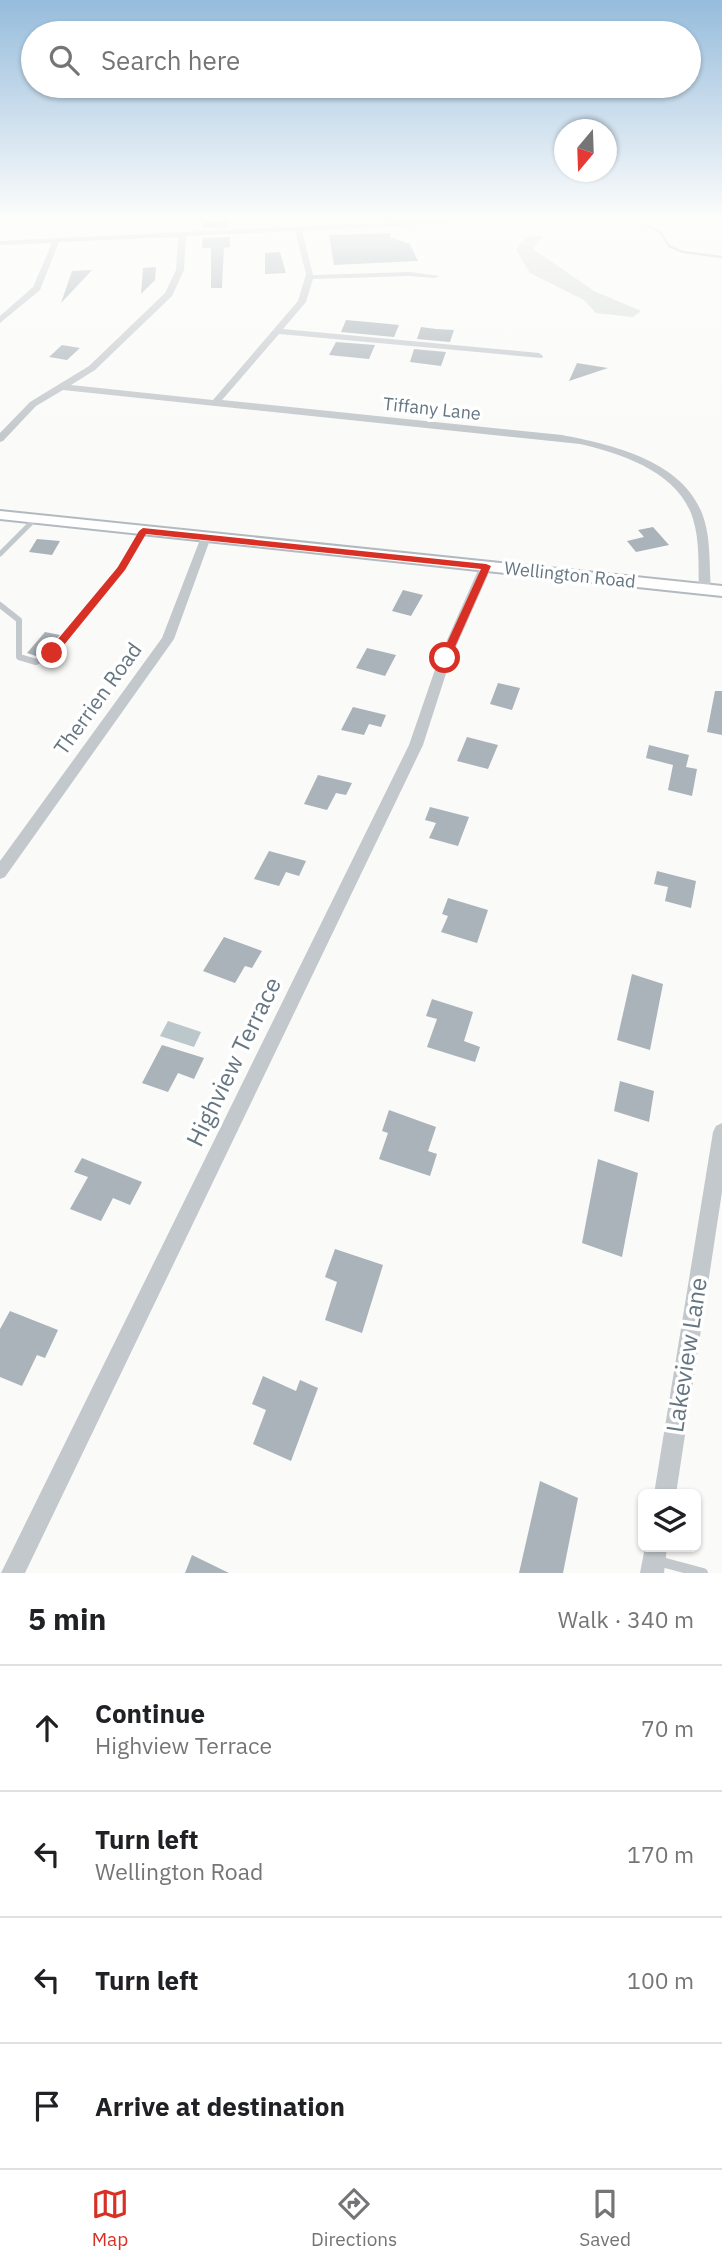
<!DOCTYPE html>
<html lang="en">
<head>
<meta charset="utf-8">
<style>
	body { margin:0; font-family:"IBM Plex Sans",sans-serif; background:#f2f2f2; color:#202124 }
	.controls { position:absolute; right:21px; bottom:21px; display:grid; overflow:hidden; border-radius:10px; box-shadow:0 2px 5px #0004 }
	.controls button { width:63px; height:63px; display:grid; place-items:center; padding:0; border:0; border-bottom:2px solid #e0e0e0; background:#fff; color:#202124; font:35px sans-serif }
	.compass { position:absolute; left:554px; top:119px; width:63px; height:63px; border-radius:50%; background:#fff; box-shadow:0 2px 5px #0004; rotate:199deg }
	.stop { position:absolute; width:21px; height:21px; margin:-16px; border:5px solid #d93025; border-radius:50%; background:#fff }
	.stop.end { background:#d93025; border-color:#fff; box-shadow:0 2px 7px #0008 }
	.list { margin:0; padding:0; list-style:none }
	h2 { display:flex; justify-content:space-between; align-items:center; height:91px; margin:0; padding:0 28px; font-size:30px }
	h2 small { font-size:23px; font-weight:400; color:#757577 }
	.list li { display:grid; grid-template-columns:46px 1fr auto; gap:21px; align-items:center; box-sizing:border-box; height:126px; padding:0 28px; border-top:2px solid #e0e0e0 }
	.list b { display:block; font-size:26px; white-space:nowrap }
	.list p { margin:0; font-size:23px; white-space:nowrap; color:#757577 }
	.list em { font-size:23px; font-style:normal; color:#757577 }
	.icon { flex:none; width:38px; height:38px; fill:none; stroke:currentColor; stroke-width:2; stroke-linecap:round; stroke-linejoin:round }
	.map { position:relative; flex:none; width:722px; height:1573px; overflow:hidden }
	.search { position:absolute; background:#fff; box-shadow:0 2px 5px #0004; left:21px; right:21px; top:21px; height:77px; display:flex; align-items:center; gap:18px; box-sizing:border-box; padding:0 24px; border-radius:38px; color:#757577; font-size:26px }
	.sheet { height:595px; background:#fff }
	nav { display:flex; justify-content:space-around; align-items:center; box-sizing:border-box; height:98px; border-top:2px solid #e0e0e0; background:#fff; font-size:19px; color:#757577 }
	nav a { display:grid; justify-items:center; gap:4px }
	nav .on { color:#d93025 }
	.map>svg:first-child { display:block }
</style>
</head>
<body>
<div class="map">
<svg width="722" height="1573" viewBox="0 0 722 1573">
	<rect width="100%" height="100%" fill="#fafaf8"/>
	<path fill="#dadfd7" d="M531,235l12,1 -10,13 61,42 47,20 -8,6 -37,-4 -12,-13 -54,-27 -14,-23 3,-6z"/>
	<path fill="#bbc7cb" d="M168,1021l33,11 -7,15 -34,-11z"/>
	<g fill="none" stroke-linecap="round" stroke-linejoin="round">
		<path stroke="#bbc7cb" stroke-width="2.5" d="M632,217l28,15 9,14 14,6 39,5"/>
	</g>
	<path fill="#aab3b9" d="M204,219h26v8l-27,1z
		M391,233l-1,4 20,7 8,17 -84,4 -5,-30z
		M230,237v10l-6,1 -2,40h-11v-40h-9l1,-10z
		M280,252l6,21 -21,1v-21z
		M156,267l-1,13 -14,14 2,-26z
		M92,270l-31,33 11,-32z
		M346,320l33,3 20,2 -5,12 -53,-5z
		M421,327l15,2 18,1 -4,12 -33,-3z
		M336,342l39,3 -6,14 -40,-4z
		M62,345l18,3 -13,12 -18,-3z
		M414,349l32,3 -5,14 -31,-4z
		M577,363l31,5 -39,13z
		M653,527l16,18 -33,7 -9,-11 17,-4 -6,-7z
		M37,539l23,2 -8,14 -23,-3z
		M403,590l20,5 -12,21 -19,-5z
		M45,632l15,3 -12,14 -12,7 -9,-3z
		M367,648l29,7 -11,21 -29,-8z
		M498,683l22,5 -8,22 -22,-6z
		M715,691h7v44l-15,-3z
		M353,707l33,8 -5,12 -12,-3 -5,11 -23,-5z
		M467,737l31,8 -10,24 -31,-8z
		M649,745l40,10 -3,12 11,2 -5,27 -24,-6 5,-25 -27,-7z
		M318,775l34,8 -6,12 -10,-2 -9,17 -23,-6z
		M430,807l39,10 -11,29 -29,-8 7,-15 -11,-3z
		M269,851l37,10 -7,15 -13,-4 -7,14 -25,-7z
		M657,871l39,10 -5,27 -26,-7 3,-14 -14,-3z
		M448,898l40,12 -11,33 -36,-11 7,-16 -6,-2z
		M224,937l38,14 -10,17 -7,-2 -10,17 -32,-12z
		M632,974l31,10 -13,66 -33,-10z
		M432,999l41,13 -9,29 16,6 -5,15 -48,-15 10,-28 -11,-3z
		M162,1045l42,13 -10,21 -16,-6 -10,19 -26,-9z
		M620,1081l34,10 -5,31 -35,-11z
		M389,1110l47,17 -8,24 9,3 -7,22 -51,-17 9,-26 -6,-2z
		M82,1158l60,24 -12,23 -17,-7 -12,23 -31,-12 18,-32 -14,-5z
		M598,1159l40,14 -16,84 -40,-14z
		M335,1249l48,16 -21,68 -37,-13 12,-38 -12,-5z
		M10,1311l48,19 -13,28 -8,-3 -15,31 -22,-9v-48z
		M263,1376l33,15 4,-11 18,8 -27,73 -38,-17 13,-34 -14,-6z
		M540,1481l38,17 -15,75h-44z
		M192,1555l37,18h-44z"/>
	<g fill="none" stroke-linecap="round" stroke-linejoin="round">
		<defs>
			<path id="secondary" d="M0,511l722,75v10l-722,-77z"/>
		</defs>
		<use href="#secondary" stroke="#b3babf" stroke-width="4"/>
		<path stroke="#c3c8cc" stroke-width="5" d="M0,554l35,-35
			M113,579l30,-48"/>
		<path stroke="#c3c8cc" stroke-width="6" d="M0,605l19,15v37l17,5 16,-8 62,-77"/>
		<path stroke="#c3c8cc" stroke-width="10" d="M658,1561l45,12"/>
		<path fill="#c3c8cc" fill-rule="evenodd" d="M448,219l3,4 -149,8 11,44 97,-3 29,4 -4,2 -25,-2 -97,3 -7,23 -23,27 256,24 4,3 -1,2 -263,-24 -57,66 340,35c51,10 124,26 142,84 7,22 5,47 7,70l-2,3 -4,1 -6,-4c-1,-23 1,-48 -6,-70 -14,-47 -71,-65 -113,-75l-517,-54 -27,16 -33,35 -3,1v-9l30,-31 59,-36 76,-73 11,-23 2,-33 -119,5 -19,48 -40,33v-7l33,-29 19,-44 -52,2v-4zM295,231l11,43 -8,27 -85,99 -142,-15 24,-15 77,-74 12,-26 2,-34z
			M206,534l5,3 -37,102 -169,238 -5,2v-18l162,-223 39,-101z
			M486,563l6,3 -41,92 -28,87 -398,828h-24l408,-828 30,-87 41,-92z
			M722,1123v69l-46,302h-22l59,-362 3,-6z
			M645,1547h22l-3,26h-24z"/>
		<use href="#secondary" fill="#fff" fill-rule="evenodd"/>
	</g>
	<linearGradient id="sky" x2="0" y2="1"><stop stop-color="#96bcdc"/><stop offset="0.5" stop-color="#fdfdfc"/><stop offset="1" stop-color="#fdfdfc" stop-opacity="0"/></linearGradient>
	<rect width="722" height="437" fill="url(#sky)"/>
	<path fill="#d93025" d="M143,528l343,36 5,2 -41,92 -5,3 -5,-3 41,-89 -335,-35 -21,36 -70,86h-7v-5l70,-84 21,-36z"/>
	<g text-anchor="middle" stroke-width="7" stroke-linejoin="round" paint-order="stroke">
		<g font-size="18" fill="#657683" stroke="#fff">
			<text transform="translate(432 409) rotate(6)" y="6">Tiffany Lane</text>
			<text transform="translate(570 575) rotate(6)" y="6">Wellington Road</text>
		</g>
		<g font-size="21" fill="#657683" stroke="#fff">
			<text transform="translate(98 699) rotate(-54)" y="7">Therrien Road</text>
		</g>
		<g font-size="24" fill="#657683" stroke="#fff">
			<text transform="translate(234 1062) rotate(-64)" y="8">Highview Terrace</text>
			<text transform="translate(687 1355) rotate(-81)" y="8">Lakeview Lane</text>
		</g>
	</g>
</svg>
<div class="controls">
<button><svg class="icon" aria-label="layers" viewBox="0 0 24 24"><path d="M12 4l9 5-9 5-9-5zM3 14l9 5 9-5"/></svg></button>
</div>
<svg class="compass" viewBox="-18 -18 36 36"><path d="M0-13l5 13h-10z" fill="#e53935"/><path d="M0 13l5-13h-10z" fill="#757577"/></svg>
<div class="stop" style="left:445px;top:658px"></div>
<div class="stop end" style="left:52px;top:653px"></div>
<div class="search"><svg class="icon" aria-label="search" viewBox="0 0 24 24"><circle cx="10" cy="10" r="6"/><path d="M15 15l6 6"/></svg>Search here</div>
</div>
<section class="sheet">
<h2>5 min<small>Walk · 340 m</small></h2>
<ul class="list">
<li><svg class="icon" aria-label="ahead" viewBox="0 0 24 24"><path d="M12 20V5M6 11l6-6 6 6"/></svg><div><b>Continue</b><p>Highview Terrace</p></div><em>70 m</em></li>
<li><svg class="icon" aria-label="left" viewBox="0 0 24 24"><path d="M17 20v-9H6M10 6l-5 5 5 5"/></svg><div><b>Turn left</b><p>Wellington Road</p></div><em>170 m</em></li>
<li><svg class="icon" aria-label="left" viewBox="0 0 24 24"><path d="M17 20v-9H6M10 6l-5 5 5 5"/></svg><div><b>Turn left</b></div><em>100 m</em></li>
<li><svg class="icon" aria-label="arrive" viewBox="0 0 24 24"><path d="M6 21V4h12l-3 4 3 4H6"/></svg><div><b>Arrive at destination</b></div></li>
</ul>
</section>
<nav>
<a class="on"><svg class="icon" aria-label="map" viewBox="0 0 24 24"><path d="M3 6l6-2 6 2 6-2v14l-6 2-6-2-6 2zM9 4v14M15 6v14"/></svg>Map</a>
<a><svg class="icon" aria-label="directions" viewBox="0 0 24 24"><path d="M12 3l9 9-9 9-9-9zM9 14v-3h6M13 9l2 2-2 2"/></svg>Directions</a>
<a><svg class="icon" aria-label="saved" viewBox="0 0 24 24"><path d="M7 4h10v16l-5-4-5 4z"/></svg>Saved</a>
</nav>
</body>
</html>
